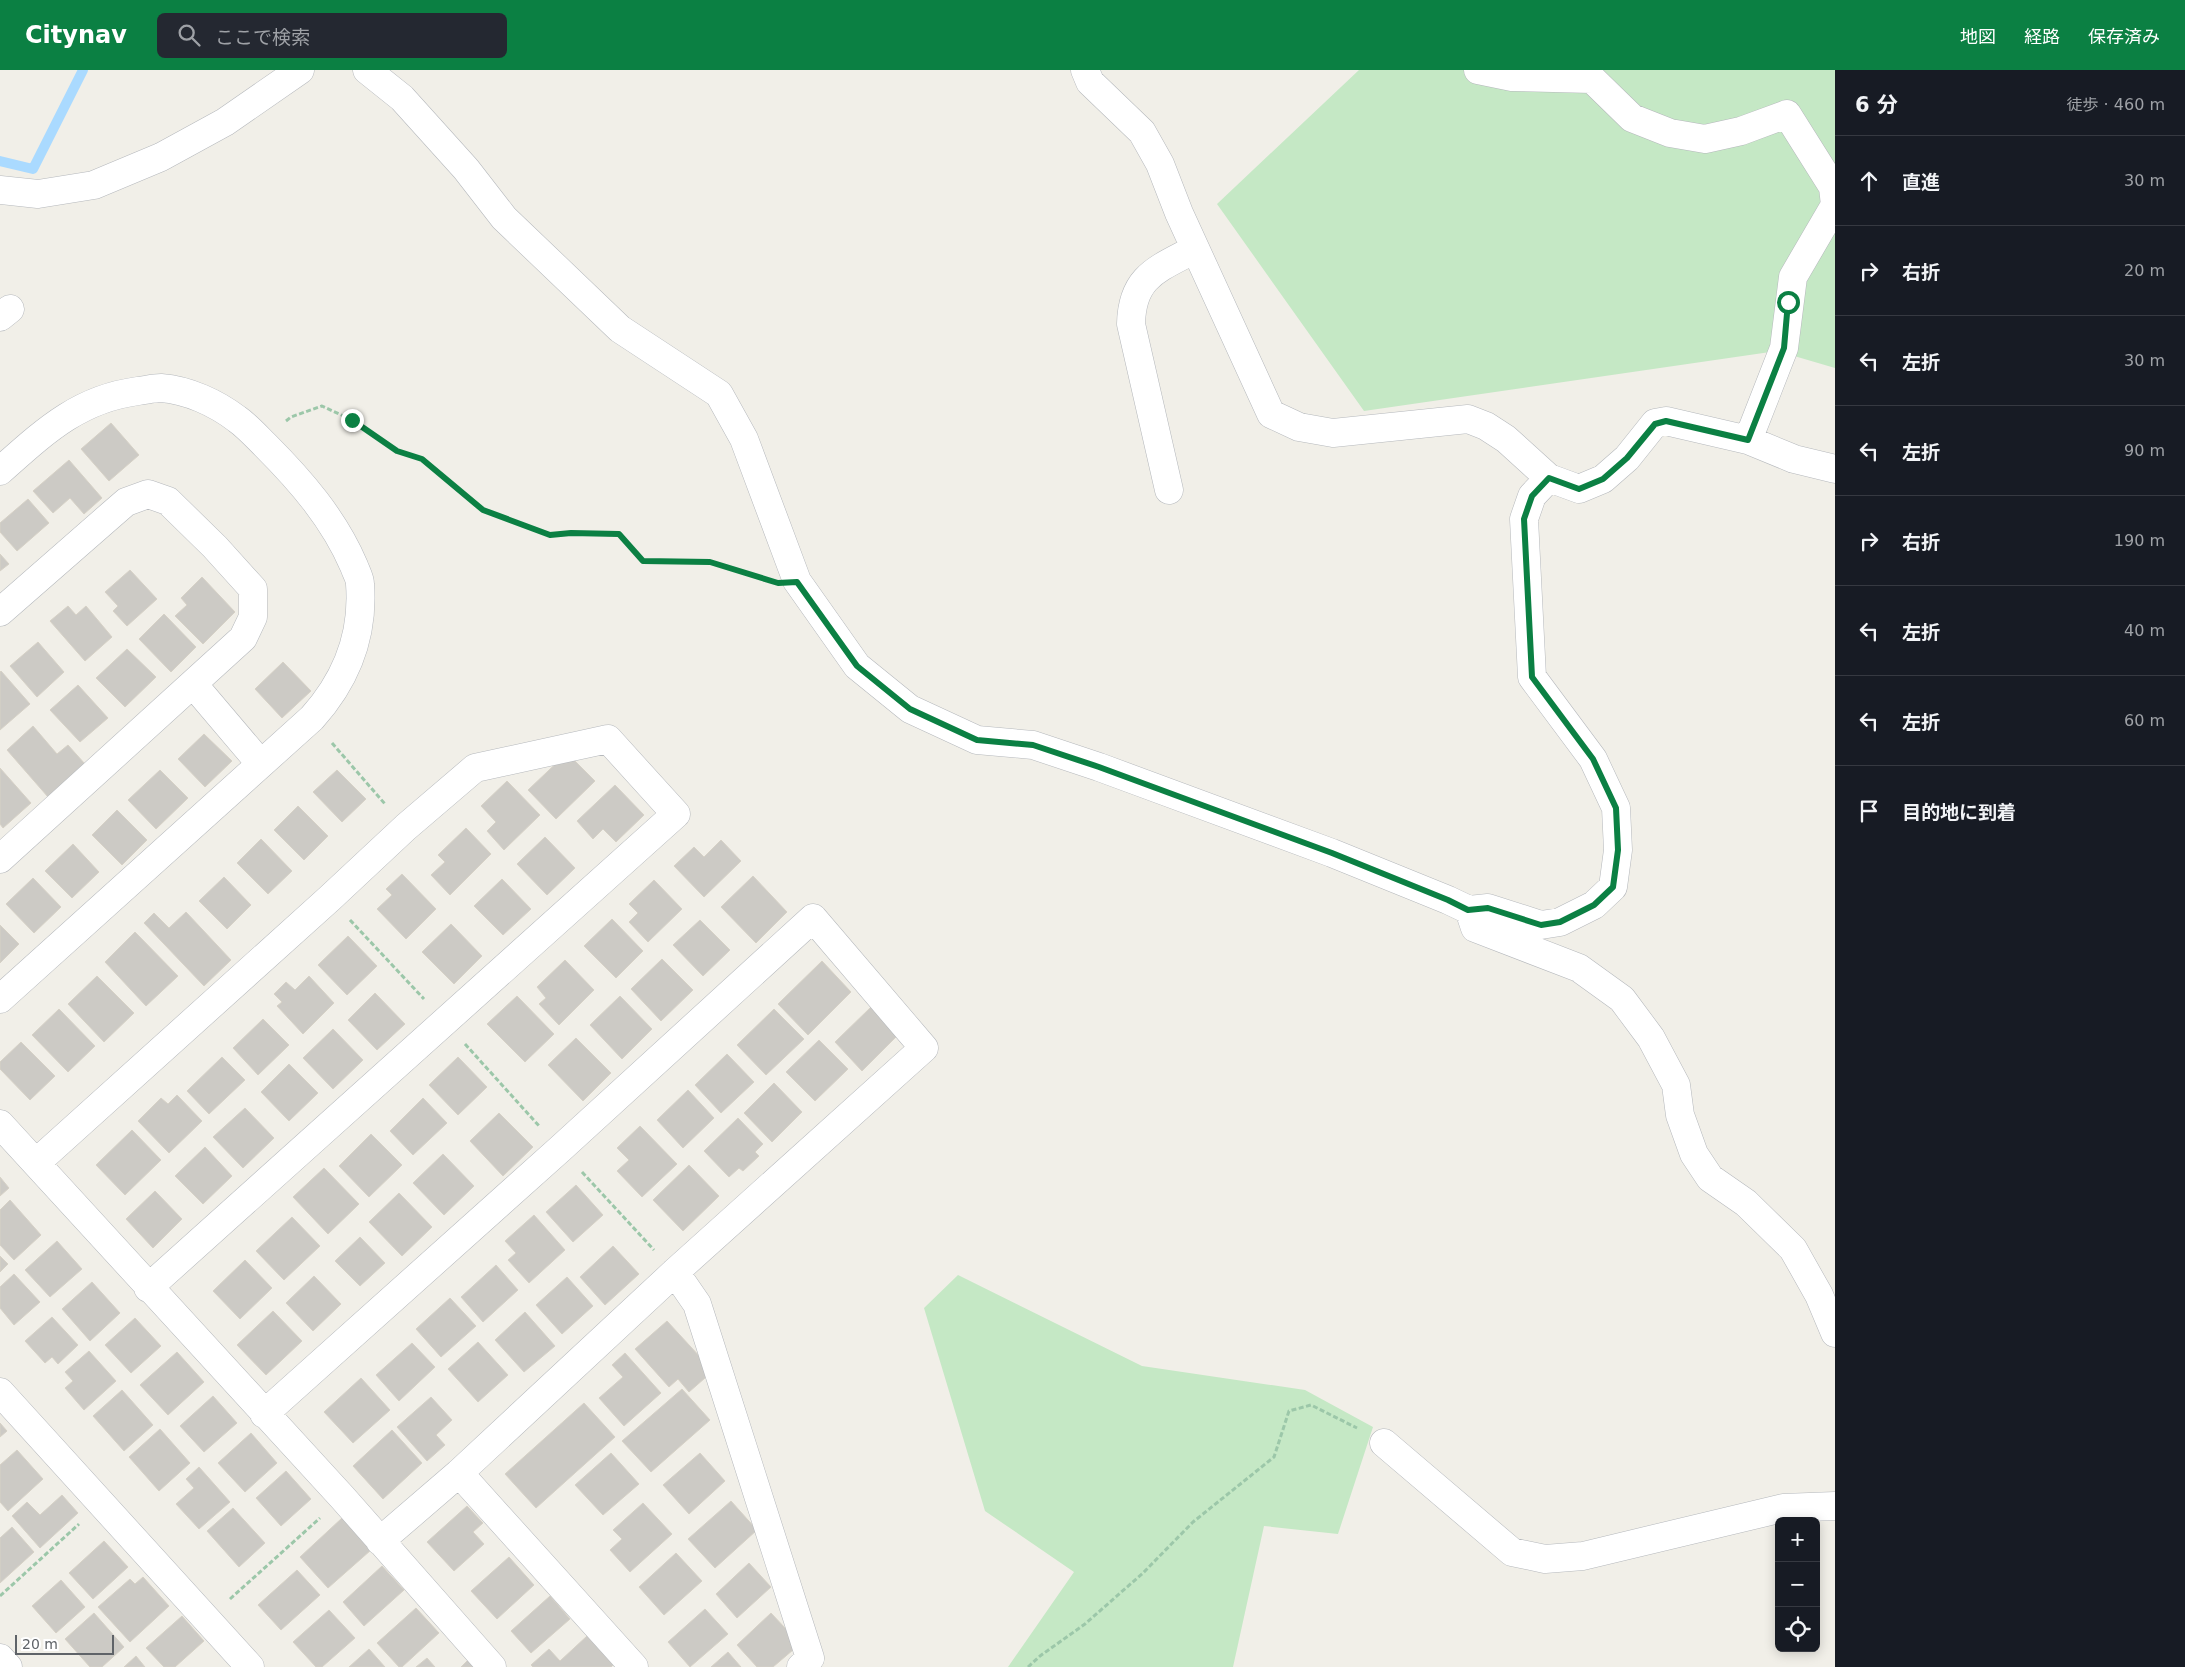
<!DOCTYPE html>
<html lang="ja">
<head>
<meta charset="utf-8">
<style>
	body { margin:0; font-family:"DejaVu Sans","Noto Sans JP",sans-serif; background:#242831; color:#f1f3f6 }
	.controls { position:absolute; right:15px; bottom:15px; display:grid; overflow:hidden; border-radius:8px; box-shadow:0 2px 12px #0003 }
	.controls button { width:45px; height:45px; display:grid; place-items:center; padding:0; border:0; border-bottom:1px solid #363941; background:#171b24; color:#f1f3f6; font:25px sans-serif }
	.scale { position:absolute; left:15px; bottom:12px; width:99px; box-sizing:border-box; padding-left:5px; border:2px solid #5f6368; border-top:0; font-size:14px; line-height:18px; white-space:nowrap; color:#5f6368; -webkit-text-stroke:4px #fff; paint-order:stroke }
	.stop { position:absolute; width:15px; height:15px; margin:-11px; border:4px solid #0b8043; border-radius:50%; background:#fff }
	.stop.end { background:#0b8043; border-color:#fff; box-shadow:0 1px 5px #0008 }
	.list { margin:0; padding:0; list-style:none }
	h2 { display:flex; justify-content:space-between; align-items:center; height:65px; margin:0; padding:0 20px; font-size:21px }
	h2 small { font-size:16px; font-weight:400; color:#9ea1a6 }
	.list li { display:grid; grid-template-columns:32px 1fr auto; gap:15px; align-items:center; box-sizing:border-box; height:90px; padding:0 20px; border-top:1px solid #363941 }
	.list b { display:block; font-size:19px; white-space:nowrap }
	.list em { font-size:16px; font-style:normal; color:#9ea1a6 }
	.icon { flex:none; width:28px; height:28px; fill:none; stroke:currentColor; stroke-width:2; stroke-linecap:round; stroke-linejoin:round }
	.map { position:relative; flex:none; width:1835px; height:1597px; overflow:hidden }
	header { display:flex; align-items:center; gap:30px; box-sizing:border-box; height:70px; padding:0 25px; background:#0b8043; color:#fff }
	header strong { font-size:24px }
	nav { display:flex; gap:28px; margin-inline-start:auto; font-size:18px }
	.search { width:350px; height:45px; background:#242831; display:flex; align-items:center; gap:12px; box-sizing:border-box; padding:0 18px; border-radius:8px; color:#9ea1a6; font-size:19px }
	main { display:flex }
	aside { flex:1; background:#171b24 }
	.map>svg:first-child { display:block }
</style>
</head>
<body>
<header>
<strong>Citynav</strong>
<div class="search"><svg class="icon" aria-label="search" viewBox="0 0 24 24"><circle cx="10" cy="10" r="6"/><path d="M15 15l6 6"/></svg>ここで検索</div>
<nav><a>地図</a><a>経路</a><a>保存済み</a></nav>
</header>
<main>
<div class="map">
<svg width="1835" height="1597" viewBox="0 0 1835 1597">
	<rect width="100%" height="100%" fill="#f1efe8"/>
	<path fill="#c5e8c5" d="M1359,0h476v298l-58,-17 -413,60 -147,-207z
		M958,1205l184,91 163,24 68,37 -35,107 -74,-8 -31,141h-225l66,-95 -89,-61 -61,-203z"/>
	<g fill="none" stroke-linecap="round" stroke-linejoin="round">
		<path stroke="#aadaff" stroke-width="10" d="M0,91l33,8 50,-99"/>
	</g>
	<path fill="#cccac5" stroke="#d6d1c6" d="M111,353l28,32 -30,26 -28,-32z
		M69,390l33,38 -18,16 -14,-16 -17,15 -20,-22z
		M28,429l21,24 -32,28 -17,-19v-9z
		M0,484l9,10 -9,7z
		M130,500l27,29 -30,27 -14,-15 5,-5 -13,-14z
		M202,507l33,35 -32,32 -28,-28 12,-11 -6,-7z
		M68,536l8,9 10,-9 26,31 -27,24 -35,-40z
		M164,544l32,33 -25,25 -32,-33z
		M38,572l26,30 -27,25 -27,-31z
		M127,579l29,28 -31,30 -29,-29z
		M283,592l28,29 -29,27 -27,-29z
		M1,601l29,33 -30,26v-58z
		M78,615l30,33 -28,24 -30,-32z
		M33,656l24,28 11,-9 17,19 -37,33 -41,-47z
		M204,664l28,27 -27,26 -27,-28z
		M567,683l28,28 -39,38 -28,-29z
		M0,698l31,35 -28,25 -3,-4z
		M160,700l28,28 -32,31 -28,-29z
		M337,700l29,29 -24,23 -29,-30z
		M507,711l33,34 -36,35 -17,-19 9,-9 -15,-16z
		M615,715l29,30 -28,27 -13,-13 -10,10 -16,-18z
		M298,736l30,30 -24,24 -30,-30z
		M117,740l30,30 -25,25 -30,-30z
		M466,758l25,26 -41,41 -19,-20 14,-13 -7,-7z
		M545,767l30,31 -28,27 -30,-31z
		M261,769l31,32 -24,23 -31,-31z
		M721,770l20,21 -37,36 -30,-31 20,-19 10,10z
		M73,774l26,28 -27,26 -27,-27z
		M402,804l34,35 -30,30 -29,-30 15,-14 -6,-6z
		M753,806l34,36 -31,31 -35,-36z
		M224,807l27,28 -24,24 -28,-28z
		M33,808l28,29 -27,26 -28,-29z
		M502,809l29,30 -28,26 -29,-29z
		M654,810l28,29 -34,33 -19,-20 9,-9 -9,-9z
		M186,842l45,48 -27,26 -60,-63 10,-10 15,15z
		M612,849l31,32 -27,27 -32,-32z
		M700,850l30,30 -27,26 -30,-31z
		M451,854l31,32 -28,28 -32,-32z
		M0,855l19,19 -19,19z
		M135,862l43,44 -32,30 -41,-44z
		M348,866l29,30 -30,29 -29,-30z
		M662,889l31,31 -32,31 -30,-32z
		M565,890l29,30 -35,35 -20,-21 7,-6 -9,-11z
		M822,891l29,31 -43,43 -30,-31z
		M97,906l37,37 -30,29 -36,-38z
		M309,906l25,27 -31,31 -26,-28 5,-4 -8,-8 12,-12 9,8z
		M375,923l30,31 -28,26 -29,-30z
		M517,926l37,38 -29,28 -38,-38z
		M620,926l32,33 -30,30 -32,-34z
		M871,937l27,28 -36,36 -27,-29z
		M59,939l36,37 -27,26 -36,-37z
		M774,939l30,30 -38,36 -29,-30z
		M263,949l26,26 -31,30 -25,-27z
		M333,959l30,31 -30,29 -30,-31z
		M576,968l35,35 -28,28 -35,-36z
		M819,970l29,29 -33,32 -29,-29z
		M21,972l34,34 -25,24 -30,-31v-7z
		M727,984l27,28 -33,31 -26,-28z
		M222,987l23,23 -36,34 -22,-23z
		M458,987l29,30 -29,28 -29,-30z
		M289,994l29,29 -29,28 -28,-29z
		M774,1013l28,29 -30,30 -28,-29z
		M688,1020l26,28 -31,30 -26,-28z
		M177,1025l25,26 -33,32 -31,-32 23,-23 7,6z
		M423,1028l24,25 -34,32 -23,-24z
		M245,1038l29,30 -31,30 -30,-31z
		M499,1043l34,34 -30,29 -33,-35z
		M738,1048l25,26 -8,8 4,4 -16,15 -4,-3 -10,9 -25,-26z
		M640,1056l37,38 -35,33 -25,-26 12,-11 -12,-12z
		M132,1060l29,30 -36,35 -29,-30z
		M371,1064l31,31 -33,32 -30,-31z
		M205,1077l27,29 -29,28 -28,-28z
		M443,1084l31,32 -30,29 -31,-32z
		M689,1095l30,31 -36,35 -30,-31z
		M324,1098l35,36 -31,30 -35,-37z
		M0,1107l9,11 -9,8z
		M576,1115l27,30 -30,27 -27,-30z
		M155,1121l27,28 -29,29 -27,-29z
		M399,1123l33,34 -30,29 -33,-34z
		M10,1130l31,35 -27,25 -14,-15v-35z
		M534,1145l31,35 -36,33 -21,-23 8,-7 -11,-12z
		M292,1147l28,29 -36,34 -28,-29z
		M360,1167l25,26 -25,23 -25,-25z
		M57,1171l25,28 -32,28 -25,-27z
		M613,1176l26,28 -34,31 -25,-28z
		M0,1186l8,8 -8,8z
		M245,1190l27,28 -32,31 -27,-28z
		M496,1195l22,25 -35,32 -22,-25z
		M14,1204l26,28 -26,23 -14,-17v-21z
		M314,1206l27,28 -28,27 -27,-28z
		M567,1207l26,29 -31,28 -26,-29z
		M92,1212l28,31 -30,28 -28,-32z
		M450,1228l26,28 -35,31 -25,-28z
		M273,1241l29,30 -36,34 -29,-30z
		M525,1242l30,34 -31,26 -29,-32z
		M52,1247l26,28 -20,19 -6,-7 -7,6 -20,-22z
		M135,1248l26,28 -30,27 -26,-28z
		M667,1251l46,50 -24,21 -11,-13 -9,8 -34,-38z
		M478,1272l30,33 -30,27 -30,-33z
		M412,1273l23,24 -36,34 -23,-26z
		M89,1281l27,30 -32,29 -19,-22 8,-7 -8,-9z
		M177,1282l27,30 -36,33 -28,-30z
		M625,1283l36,40 -37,33 -25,-28 24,-21 -11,-12z
		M361,1308l29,32 -37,33 -29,-31z
		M682,1319l28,31 -59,52 -29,-31z
		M122,1320l31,35 -29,26 -31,-35z
		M213,1326l24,27 -33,29 -24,-26z
		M431,1327l21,23 -16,15 9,10 -18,16 -30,-34z
		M584,1333l31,34 -79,71 -31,-34z
		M0,1353l7,8 -7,6z
		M160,1359l30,34 -31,28 -30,-34z
		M392,1360l30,33 -39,36 -30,-33z
		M251,1363l26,30 -32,29 -27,-29z
		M17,1380l26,29 -35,32 -8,-9v-37z
		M611,1383l28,31 -36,31 -28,-30z
		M700,1383l25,28 -36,33 -26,-29z
		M199,1397l31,35 -31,27 -23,-25 18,-16 -8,-9z
		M286,1401l25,28 -30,27 -25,-28z
		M62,1425l16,18 -38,35 -28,-32 15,-14 13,13z
		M731,1431l26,29 -42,38 -27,-29z
		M643,1433l29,31 -42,38 -20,-22 12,-11 -9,-9z
		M467,1436l16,17 -10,9 11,12 -30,27 -27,-29z
		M233,1438l32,35 -26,24 -32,-36z
		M342,1448l29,32 -43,38 -28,-31z
		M12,1457l22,25 -34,31v-45z
		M104,1471l24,26 -35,32 -24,-26z
		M676,1483l26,28 -38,34 -25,-28z
		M509,1487l25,28 -37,34 -26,-28z
		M749,1493l22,24 -34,31 -21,-24z
		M382,1496l22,24 -40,36 -21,-24z
		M297,1500l23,25 -39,35 -23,-25z
		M143,1507l26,29 -39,36 -32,-35 32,-28 5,5z
		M61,1510l24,27 -29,26 -24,-27z
		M550,1526l20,23 -39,34 -20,-22z
		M416,1538l23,25 -37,34h-3l-22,-24z
		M705,1539l23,25 -38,33 -22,-25z
		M329,1540l26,28 -33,29h-6l-23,-25z
		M94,1543l30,34 -22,20h-12l-25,-28z
		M771,1543l29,31 -27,23h-16l-20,-22z
		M182,1546l22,25 -29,26h-11l-18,-19z
		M587,1566l26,29 -2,2h-78l-2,-2 18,-16 11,12z
		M369,1579l16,18h-36z
		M728,1582l13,15h-30z
		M136,1586l9,11h-21z
		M471,1587l9,10h-19z
		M427,1588l8,9h-19z"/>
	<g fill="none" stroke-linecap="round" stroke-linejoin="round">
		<defs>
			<path id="minor" d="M367,0l35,28 64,71 38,49 116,111 99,65 25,45 53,142 60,85 53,43 67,31 56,5 66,22 233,86 116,47 21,10 19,-2 53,17 19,-3 34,-17 19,-18 5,-37 -2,-42 -23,-49 -61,-82 -8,-158 8,-23 17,-18
				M1085,0l5,12 52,50 18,32 19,49 92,201 28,13 34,6 135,-14 18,7 20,13 43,39 30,11 24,-10 24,-21 28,-35 11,-2 82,19 46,19 41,10
				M1478,0l34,7 80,2 40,39 38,15 35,6 36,-8 46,-17 46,73 2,18 -42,72 -9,71 -36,92
				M0,120l38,4 56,-9 67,-28 64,-35 75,-52
				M0,247l10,-8
				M1169,420l-38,-166c1,-48 27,-55 64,-75
				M0,542l111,-97 15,-13 22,-8 20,7 47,46 38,42v28l-10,21 -243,221
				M193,614l67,79
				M1469,840l6,18 104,40 43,31 29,39 25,47 4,30 14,39 16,24 36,25 47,46 26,46 16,38
				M0,1054l342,373 150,170
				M37,1092l293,-264 76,-71 69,-59 133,-29 68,75 -528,474
				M675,1202l22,32 113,354 -9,9
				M0,1322l250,275
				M264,1344l296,-265 253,-231 111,130 -249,224 -216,201 -79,68
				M1384,1373l128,109 33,7 38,-3 200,-48 52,-2
				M459,1403l175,194
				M0,1588l8,9"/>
			<path id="tertiary" d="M0,401c44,-39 78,-72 138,-80 8,-1 16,-3 23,-3 27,2 55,15 76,31 10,7 19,17 28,26 36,36 69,74 89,121 2,6 6,12 6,18 4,52 -14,96 -48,134l-312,281"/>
		</defs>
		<use href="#minor" stroke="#b5b8bc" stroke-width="29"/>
		<use href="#tertiary" stroke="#b5b8bc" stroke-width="29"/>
		<path stroke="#9cc7a9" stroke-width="3" stroke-dasharray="5 2.5" stroke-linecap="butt" d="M286,351l5,-4 31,-11 30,14 45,31 25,8 61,51 67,25 21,-2 48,2 24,26 67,1 52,16
			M332,673l53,61
			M350,850l74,79
			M465,974l75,83
			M582,1102l72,78
			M0,1526l79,-72
			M230,1529l90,-81
			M1028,1597l12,-11 45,-32 58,-51 50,-51 81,-65 15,-46 22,-6 46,23"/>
		<use href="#minor" stroke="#fff" stroke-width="28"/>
		<use href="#tertiary" stroke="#fff" stroke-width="28"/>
	</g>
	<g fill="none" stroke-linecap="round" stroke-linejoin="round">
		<path stroke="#0b8043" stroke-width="6" d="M352,350l45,31 25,8 61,51 67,25 21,-2 48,1 24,27 67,1 68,21 19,-1 60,84 53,43 67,31 56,5 66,22 233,86 116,47 20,10 20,-2 53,17 19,-3 34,-17 19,-18 5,-37 -2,-42 -23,-49 -61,-82 -8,-158 8,-23 17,-18 30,11 24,-10 24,-21 28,-34 11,-3 82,19 36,-92 4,-46"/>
	</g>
</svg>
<div class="controls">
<button>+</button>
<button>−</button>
<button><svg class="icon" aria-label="locate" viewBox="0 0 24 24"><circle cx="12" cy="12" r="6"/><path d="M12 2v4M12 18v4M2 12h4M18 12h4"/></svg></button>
</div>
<div class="scale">20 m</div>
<div class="stop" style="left:1788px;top:232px"></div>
<div class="stop end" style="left:352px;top:350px"></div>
</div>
<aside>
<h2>6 分<small>徒歩 · 460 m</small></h2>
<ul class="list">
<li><svg class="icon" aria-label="ahead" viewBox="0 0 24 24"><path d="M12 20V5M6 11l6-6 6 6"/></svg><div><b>直進</b></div><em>30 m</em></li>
<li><svg class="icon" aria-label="right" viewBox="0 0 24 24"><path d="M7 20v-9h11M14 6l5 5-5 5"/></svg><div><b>右折</b></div><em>20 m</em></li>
<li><svg class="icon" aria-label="left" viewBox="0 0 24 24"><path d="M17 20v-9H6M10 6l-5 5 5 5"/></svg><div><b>左折</b></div><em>30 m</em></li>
<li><svg class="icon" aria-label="left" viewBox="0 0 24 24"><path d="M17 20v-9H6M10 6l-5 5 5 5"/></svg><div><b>左折</b></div><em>90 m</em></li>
<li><svg class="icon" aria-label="right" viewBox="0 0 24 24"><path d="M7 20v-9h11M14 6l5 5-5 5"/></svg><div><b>右折</b></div><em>190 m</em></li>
<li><svg class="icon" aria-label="left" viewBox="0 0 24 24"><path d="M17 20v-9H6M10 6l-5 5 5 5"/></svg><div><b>左折</b></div><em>40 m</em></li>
<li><svg class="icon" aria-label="left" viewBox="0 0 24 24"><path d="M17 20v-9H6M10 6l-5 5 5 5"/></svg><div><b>左折</b></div><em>60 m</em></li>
<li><svg class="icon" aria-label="arrive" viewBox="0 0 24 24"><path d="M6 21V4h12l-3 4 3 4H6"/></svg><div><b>目的地に到着</b></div></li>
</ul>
</aside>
</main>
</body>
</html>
